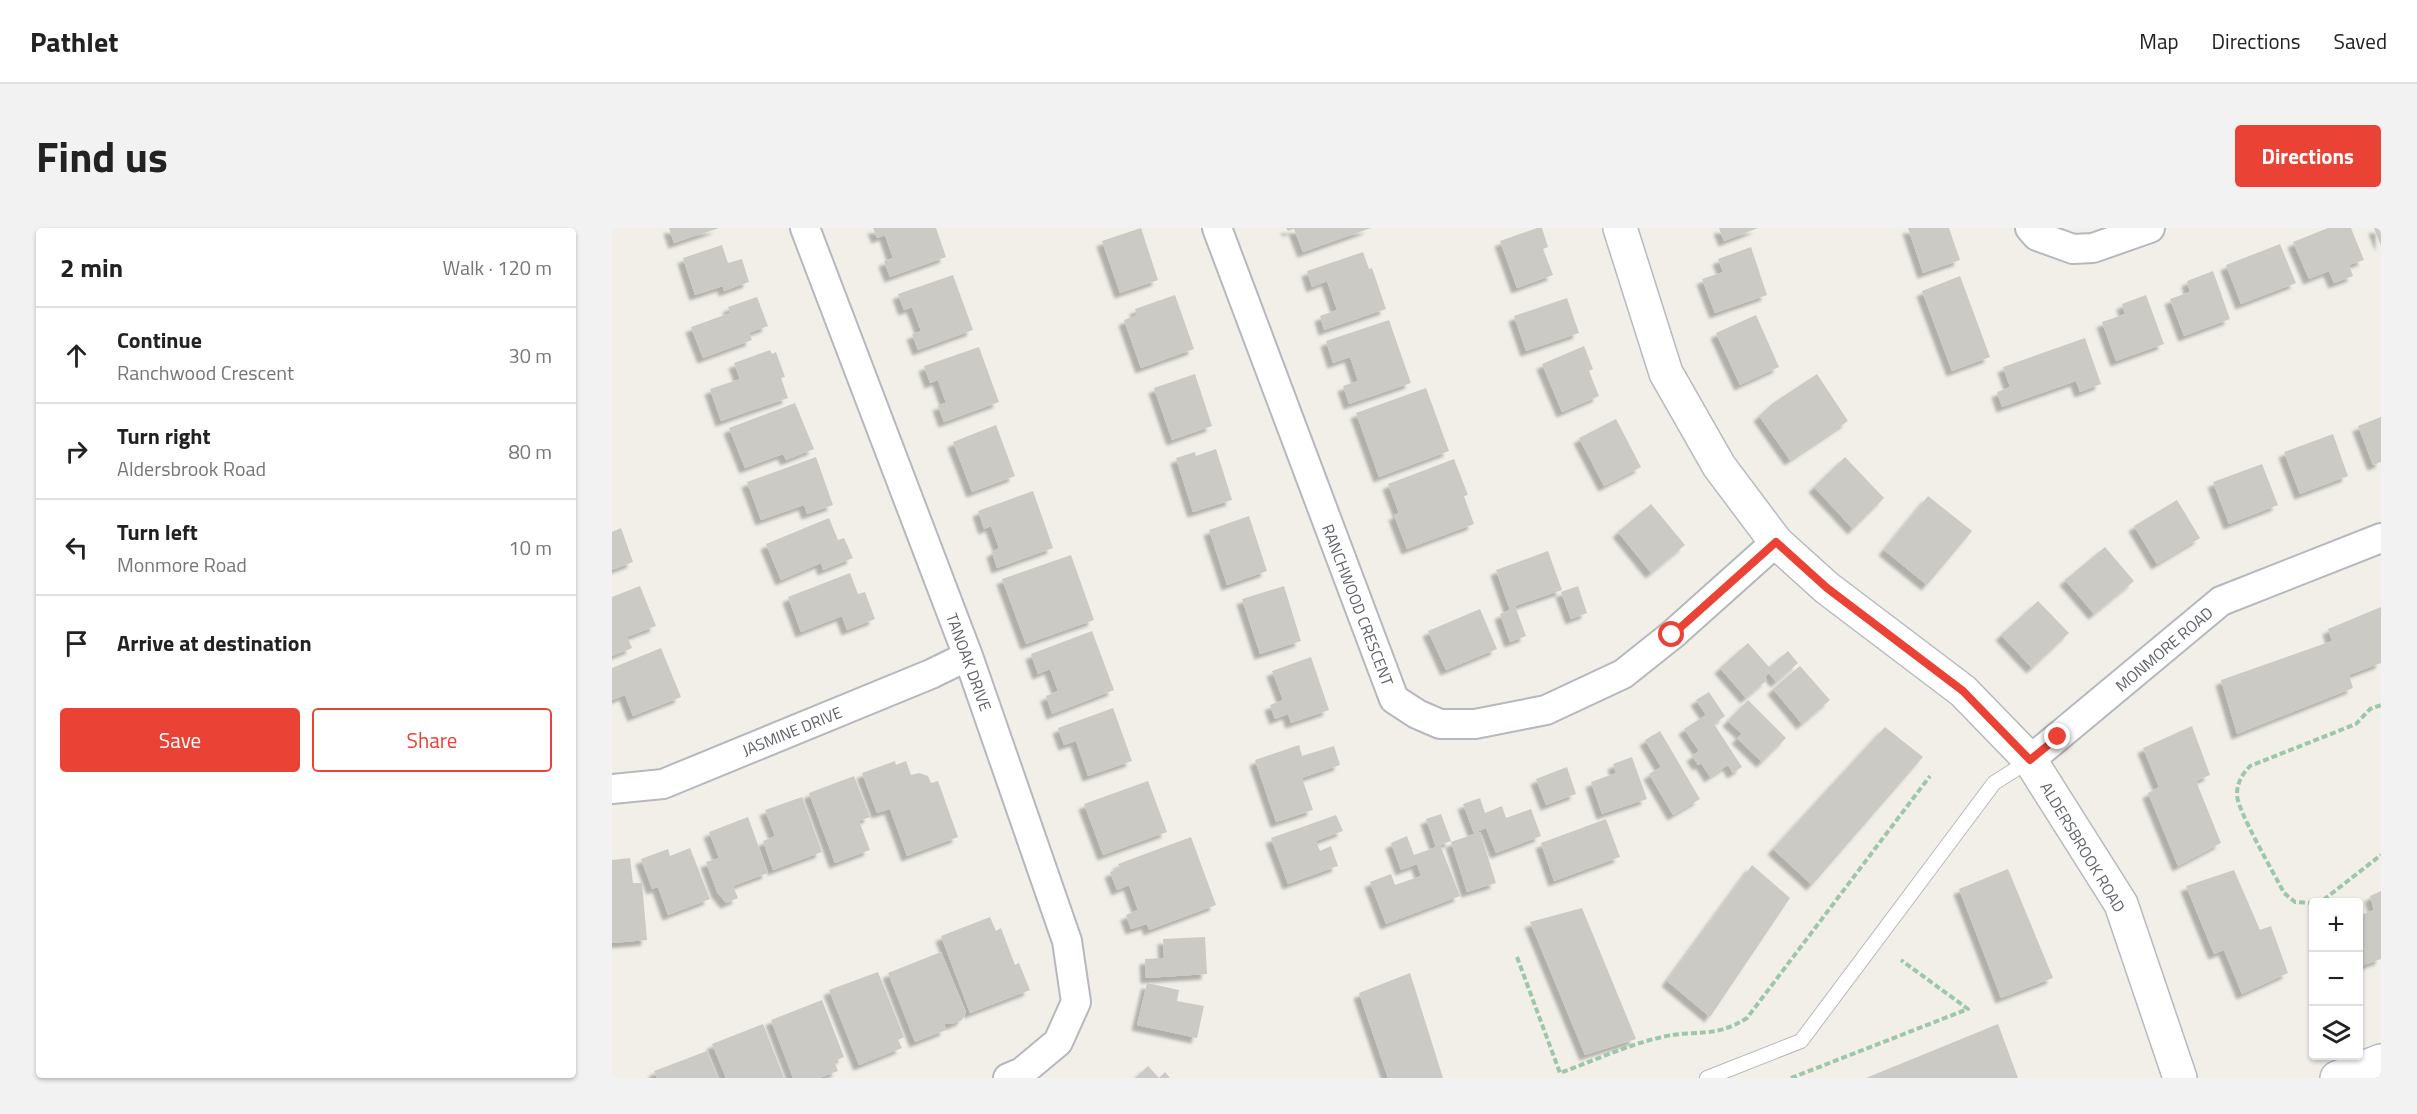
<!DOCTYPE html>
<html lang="en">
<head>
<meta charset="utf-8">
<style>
	body { margin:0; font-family:"Titillium Web",sans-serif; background:#f2f2f2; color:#222 }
	.controls { position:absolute; right:18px; bottom:18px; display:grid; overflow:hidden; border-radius:6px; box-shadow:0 2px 4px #0004 }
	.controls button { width:54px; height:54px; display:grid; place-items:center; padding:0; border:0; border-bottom:2px solid #e0e0e0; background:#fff; color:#222; font:30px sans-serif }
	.stop { position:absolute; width:18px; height:18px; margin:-14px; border:4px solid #ea4335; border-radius:50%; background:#fff }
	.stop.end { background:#ea4335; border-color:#fff; box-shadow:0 2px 6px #0008 }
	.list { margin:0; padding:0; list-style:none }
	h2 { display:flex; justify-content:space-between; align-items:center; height:78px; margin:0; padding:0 24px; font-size:26px }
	h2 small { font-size:20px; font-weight:400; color:#767676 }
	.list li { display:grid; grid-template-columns:39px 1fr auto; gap:18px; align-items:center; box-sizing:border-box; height:96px; padding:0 24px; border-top:2px solid #e0e0e0 }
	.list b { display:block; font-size:22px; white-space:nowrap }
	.list p { margin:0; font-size:20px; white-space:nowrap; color:#767676 }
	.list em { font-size:20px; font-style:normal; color:#767676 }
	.actions { display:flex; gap:12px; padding:18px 24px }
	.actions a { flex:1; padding:14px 0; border:2px solid #ea4335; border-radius:6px; text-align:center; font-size:21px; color:#ea4335 }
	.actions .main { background:#ea4335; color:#fff }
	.icon { flex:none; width:33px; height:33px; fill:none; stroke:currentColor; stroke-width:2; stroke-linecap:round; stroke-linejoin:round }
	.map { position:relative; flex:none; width:1769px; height:850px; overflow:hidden; border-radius:6px }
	header { display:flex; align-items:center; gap:36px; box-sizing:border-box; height:84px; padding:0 30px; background:#fff; border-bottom:2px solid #e0e0e0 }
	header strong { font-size:28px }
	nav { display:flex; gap:33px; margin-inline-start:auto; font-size:21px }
	.intro { display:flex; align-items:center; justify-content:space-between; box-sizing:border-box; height:144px; padding:0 36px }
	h1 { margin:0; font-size:42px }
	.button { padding:15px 27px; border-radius:6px; background:#ea4335; color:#fff; font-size:21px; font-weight:700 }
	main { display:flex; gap:36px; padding:0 36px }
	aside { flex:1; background:#fff; border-radius:6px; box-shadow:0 2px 4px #0004 }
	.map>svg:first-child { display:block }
</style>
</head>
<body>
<header>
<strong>Pathlet</strong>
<nav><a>Map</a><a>Directions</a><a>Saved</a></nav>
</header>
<div class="intro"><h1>Find us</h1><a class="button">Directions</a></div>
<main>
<aside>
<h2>2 min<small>Walk · 120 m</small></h2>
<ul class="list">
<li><svg class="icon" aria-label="ahead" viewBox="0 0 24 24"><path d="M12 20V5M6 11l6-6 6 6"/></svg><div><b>Continue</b><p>Ranchwood Crescent</p></div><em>30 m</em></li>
<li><svg class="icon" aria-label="right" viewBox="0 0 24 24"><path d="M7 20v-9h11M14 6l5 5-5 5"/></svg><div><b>Turn right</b><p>Aldersbrook Road</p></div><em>80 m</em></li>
<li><svg class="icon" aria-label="left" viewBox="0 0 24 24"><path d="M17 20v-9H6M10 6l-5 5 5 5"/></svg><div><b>Turn left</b><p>Monmore Road</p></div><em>10 m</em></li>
<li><svg class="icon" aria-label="arrive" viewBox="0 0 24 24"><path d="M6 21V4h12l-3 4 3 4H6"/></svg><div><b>Arrive at destination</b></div></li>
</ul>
<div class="actions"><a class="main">Save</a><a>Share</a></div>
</aside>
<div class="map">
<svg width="1769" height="850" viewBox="0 0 1769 850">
	<defs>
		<filter id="shadow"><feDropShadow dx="-5.5" dy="5.5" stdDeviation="1.5" flood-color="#0004"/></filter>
	</defs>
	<rect width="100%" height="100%" fill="#f1efe8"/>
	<path fill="#cccac5" filter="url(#shadow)" d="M57,0h50l-45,15z
		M261,0h63l10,29 -56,20 -6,-16 9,-3 -8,-23 -8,3z
		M529,0l17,52 -38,13 -18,-52z
		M674,0h85l-68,24 -9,-23 -6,2z
		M925,0h5l6,19 -5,2 10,26 -36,13 -17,-47z
		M1107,0h39l-34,13z
		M1296,0h41l11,32 -37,13z
		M1716,0h23l13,32 -15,5 4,11 -19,7 -5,-12 -20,8 -16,-37z
		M1762,0h7v18z
		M1668,16l16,39 -55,21 -15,-39z
		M110,17l6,18 14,-4 7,23 -25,9 -1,-5 -28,9 -12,-37z
		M1139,19l16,48 -52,18 -13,-34 21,-7 -5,-13z
		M751,24l6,17 3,-1 14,41 -62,21 -4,-14 17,-6 -10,-29 -15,6 -5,-16z
		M1601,43l17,48 -46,17 -14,-37 20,-7 -3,-11z
		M341,47l20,55 -55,20 -6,-16 9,-3 -9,-24 -8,3 -6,-16z
		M1348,48l30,81 -38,14 -30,-80z
		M563,67l19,54 -53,19 -17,-48 13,-5 -2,-6z
		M1534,67l18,49 -48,17 -14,-39 23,-8 -3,-10z
		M145,69l11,29 -19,7 3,7 -49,18 -12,-31 39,-14 -2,-6z
		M955,70l12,35 -53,18 -12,-35z
		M1144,87l23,52 -39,18 -24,-52z
		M777,92l22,63 -62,21 -6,-18 15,-5 -8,-24 -17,6 -7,-22z
		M1473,110l16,46 -21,8 -4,-11 -74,26 -5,-15 13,-5 -7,-20z
		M972,118l9,23 -4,2 10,25 -37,16 -20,-48z
		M367,119l20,55 -55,20 -6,-17 8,-2 -8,-23 -8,3 -6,-17z
		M158,122l2,4 4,-2 9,25 -4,1 7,20 -67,23 -11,-32 30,-10 -6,-16z
		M583,146l17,52 -40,14 -18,-52z
		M1205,146l31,47 -58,39 -31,-44 14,-13z
		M814,160l23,63 -70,26 -23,-64z
		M183,175l19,46 -28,11 -3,-6 -38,14 -16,-40z
		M1769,189v45l-8,3 -15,-39z
		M1004,191l25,48 -37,19 -25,-48z
		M384,197l19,51 -43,16 -19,-50z
		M1721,206l15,42 -48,18 -16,-42z
		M604,221l16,51 -39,12 -17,-54 19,-6 1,4z
		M204,229l17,48 -26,9 -3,-9 -43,15 -14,-38z
		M1233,229l39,41 -31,31 -39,-42z
		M842,231l14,36 -4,1 10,28 -67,25 -13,-34 5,-2 -11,-29z
		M1650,236l16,41 -49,19 -16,-42z
		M421,263l20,57 -56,20 -5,-16 7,-4 -8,-22 -7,3 -6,-18z
		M1316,268l44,35 -45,54 -43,-35z
		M1565,272l23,38 -43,26 -23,-38z
		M1039,276l34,41 -34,28 -33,-41z
		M637,288l18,55 -40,14 -18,-55z
		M217,290l9,22 6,-2 9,20 -30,12 -2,-7 -40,17 -15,-36z
		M9,300l12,34 -21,8v-38z
		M1493,319l29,34 -40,33 -29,-34z
		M936,323l14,39 -47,16 11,30 -16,6 -10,-28 10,-4 -14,-40z
		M459,327l23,65 -68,24 -24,-65z
		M238,345l8,21 7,-2 10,27 -28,11 -5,-14 -41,16 -13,-35z
		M28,358l16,40 -29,11 5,11 -20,8v-59z
		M672,358l17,55 -41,13 -18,-55z
		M966,358l9,27 -16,6 -10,-27z
		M1426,373l31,32 -37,35 -31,-33z
		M1769,379v56l-32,12 4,13 -116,46 -16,-54 111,-39 -4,-12z
		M868,381l17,40 -51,21 -18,-39z
		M480,403l22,59 -62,24 -6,-18 12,-5 -8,-22 -12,5 -7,-20z
		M1136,415l21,24 19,-16 10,12 -22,19 -7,-9 -4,4 2,3 -21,18 -26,-30z
		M49,420l20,49 -48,19 -8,-21 -13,5v-32z
		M699,429l18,53 -38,13 -3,-9 -13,5 -5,-14 13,-5 -11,-29z
		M1188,438l30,34 -28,24 -29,-35z
		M1097,464l16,24 -11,8 28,43 -9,6 -5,-8 -18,12 -9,-14 -3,2 -6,-9 7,-5 -15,-22 22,-14 -10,-15z
		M1136,472l38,38 -24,24 -25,-24 5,-4 -14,-13z
		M501,480l19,53 -44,15 -12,-35 -12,4 -6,-17z
		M1580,498l18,49 -14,6 25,62 -43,23 -30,-73 11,-6 -16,-39z
		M1273,499l38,30 -111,128 -39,-36z
		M1048,503l40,68 -27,16 -24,-41 12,-7 -16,-27z
		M687,517l3,11 32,-10 6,19 -38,13 11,32 -37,12 -21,-62z
		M1020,529l15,42 -45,15 -11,-32 25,-9 -3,-9z
		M283,533l1,4 10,-4 5,14 8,-2 9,3 3,7 7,-2 20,56 -51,19 -17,-47 -13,4 -15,-40z
		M955,539l9,27 -30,11 -10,-26z
		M242,548l16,41 -11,4 11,29 -35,13 -26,-70z
		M536,553l19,51 -64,23 -19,-51z
		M190,569l20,55 -49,18 -10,-29 12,-5 -10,-26z
		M868,570l5,15 17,-7 4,12 25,-9 10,27 -45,17 -10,-25 -12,5 -11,-29z
		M829,586l10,27 -11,4 20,51 -74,28 -16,-42 21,-8 4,11 26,-9 -4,-12 -16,6 -10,-27 16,-7 7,19 22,-8 -10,-28z
		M724,587l7,16 -27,10 4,10 11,-5 7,20 -50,18 -17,-46z
		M136,589l20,56 -35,13 5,12 -12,5 -9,-11 -11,-30 13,-4 -10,-26z
		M994,591l14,38 -66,24 -13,-38z
		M868,604l16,51 -29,9 -16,-50z
		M579,609l25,68 -67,25 -2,-6 -16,5 -5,-14 12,-5 -9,-25 -12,5 -7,-18 10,-4 -2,-4z
		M78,620l20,51 -42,16 -10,-28 -6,2 -11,-30 27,-10 2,7z
		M18,630l3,25h9l5,57 -35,3v-83z
		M1140,637l38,33 -80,119 -43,-36z
		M1396,641l45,109 -52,20 -42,-109z
		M1622,642l26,60 11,-4 17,47 -46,21 -18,-44 -10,4 -28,-68z
		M1769,663v68l-23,8v-51l16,-6 -4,-14z
		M970,680l54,131 -51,16 -55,-133z
		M378,689l6,14 5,-3 14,37 4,-2 11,27 -60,23 -29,-77z
		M593,709l2,37 -61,4 -1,-19 19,-1 -1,-19z
		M329,724l25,60 -4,8 -10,4 -8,-1 2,7 -31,12 -27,-69z
		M266,744l26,65 -6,3 4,8 -43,17 -30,-75z
		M798,745l33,105h-55l-29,-85z
		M535,755l32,7 -2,11 27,5 -7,32 -60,-13z
		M210,772l22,57 -10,4 4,10 -19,7h-26l-22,-58z
		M151,796l21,54h-58l-14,-34z
		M1386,796l20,54h-152z
		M95,823l11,27h-61l-3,-7z
		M536,838l11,12 6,-6 5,6h-35z"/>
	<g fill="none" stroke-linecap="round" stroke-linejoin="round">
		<defs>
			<path id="lane" d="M1095,850l94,-37 193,-258 36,-23"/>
			<path id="street" d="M193,0l163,428 99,285 9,61 -18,40 -36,30 -14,6
				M605,0l177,471 23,15 23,10h35l71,-14 77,-36 49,-39 104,-93
				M1418,0l7,8 36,13 20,-1 57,-20
				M1418,532l191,-159 160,-63
				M0,561l51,-5 268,-110 37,-18"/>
			<path id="secondary" d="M1008,0l46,145 53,93 57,76 51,46 136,103 67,69 91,144 59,174
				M1725,850l44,-17"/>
		</defs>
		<use href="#lane" stroke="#b5b8bc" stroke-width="16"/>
		<use href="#street" stroke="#b5b8bc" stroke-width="32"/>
		<use href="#secondary" stroke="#b6babf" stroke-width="36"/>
		<path stroke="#9cc7a9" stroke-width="4" stroke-dasharray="6 3" stroke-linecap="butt" d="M1703,674l7,-1 59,-46
			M1702,675l-19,-1 -11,-9c-9,-18 -47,-83 -47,-98 0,-13 5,-20 13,-29l106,-42 14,-15 11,-4
			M905,729l43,116c33,-12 67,-28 102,-36 34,-8 52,2 85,-19l183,-242
			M1179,850l177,-69 -67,-49"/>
		<use href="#lane" stroke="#fff" stroke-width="14"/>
		<use href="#street" stroke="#fff" stroke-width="28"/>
		<use href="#secondary" stroke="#fff" stroke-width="33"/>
	</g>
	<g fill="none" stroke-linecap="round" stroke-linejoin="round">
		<path stroke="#ea4335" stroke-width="8" d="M1060,407l104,-93 51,46 136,103 67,69 28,-23"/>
	</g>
	<g text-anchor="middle" stroke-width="6" stroke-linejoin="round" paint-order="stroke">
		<g font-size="16" fill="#5f6368" stroke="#fff">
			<text transform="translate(746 377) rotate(69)" y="6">RANCHWOOD CRESCENT</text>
			<text transform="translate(1552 421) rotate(-40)" y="6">MONMORE ROAD</text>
			<text transform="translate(357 434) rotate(70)" y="6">TANOAK DRIVE</text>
			<text transform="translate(180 503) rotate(-22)" y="6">JASMINE DRIVE</text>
			<text transform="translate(1471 619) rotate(59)" y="6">ALDERSBROOK ROAD</text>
		</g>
	</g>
</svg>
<div class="controls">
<button>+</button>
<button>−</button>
<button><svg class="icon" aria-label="layers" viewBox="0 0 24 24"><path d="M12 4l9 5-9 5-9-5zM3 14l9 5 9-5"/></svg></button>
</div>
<div class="stop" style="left:1060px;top:407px"></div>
<div class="stop end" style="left:1446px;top:509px"></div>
</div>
</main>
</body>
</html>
